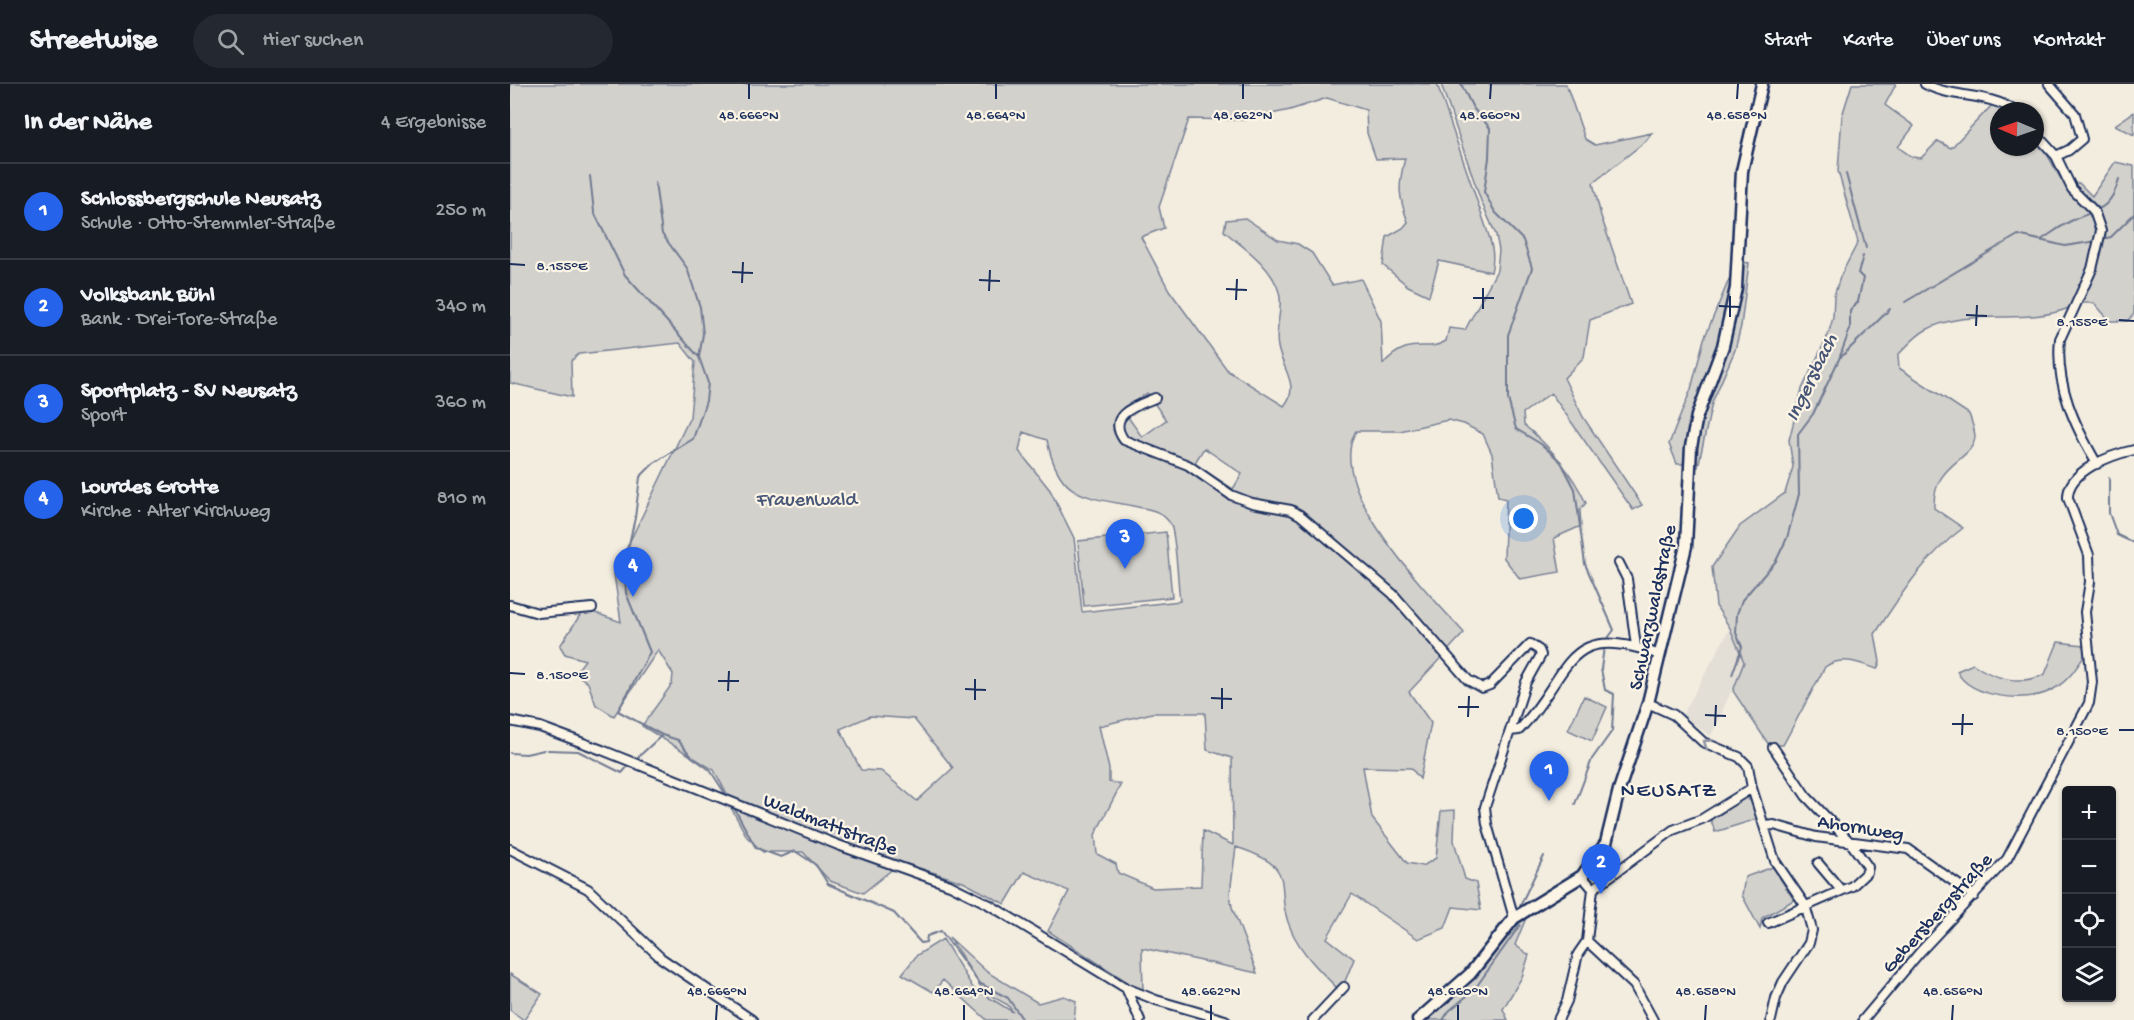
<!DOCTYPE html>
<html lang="de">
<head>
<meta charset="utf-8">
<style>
	body { margin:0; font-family:"Gochi Hand",sans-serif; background:#242831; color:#f1f3f6 }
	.controls { position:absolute; right:18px; bottom:18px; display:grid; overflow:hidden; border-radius:6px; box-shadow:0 2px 4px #0004 }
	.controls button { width:54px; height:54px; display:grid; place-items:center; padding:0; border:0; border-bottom:2px solid #363941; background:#171b24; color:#f1f3f6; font:30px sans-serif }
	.compass { position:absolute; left:1480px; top:18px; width:54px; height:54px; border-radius:50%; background:#171b24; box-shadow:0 2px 4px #0004; rotate:272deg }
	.you { position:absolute; left:1014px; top:435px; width:21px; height:21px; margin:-15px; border:4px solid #fff; border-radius:50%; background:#1a73e8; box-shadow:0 0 0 9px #1a73e833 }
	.badge { display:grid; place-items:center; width:39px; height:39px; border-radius:50%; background:#2563eb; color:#fff; font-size:20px; font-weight:700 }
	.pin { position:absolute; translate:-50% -50px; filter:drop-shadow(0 2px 3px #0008) }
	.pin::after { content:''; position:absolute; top:32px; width:21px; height:18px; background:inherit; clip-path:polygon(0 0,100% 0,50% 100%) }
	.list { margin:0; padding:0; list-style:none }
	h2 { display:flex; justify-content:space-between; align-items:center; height:78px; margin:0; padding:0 24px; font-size:26px }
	h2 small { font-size:20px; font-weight:400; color:#9ea1a6 }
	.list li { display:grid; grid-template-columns:39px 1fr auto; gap:18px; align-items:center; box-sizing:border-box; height:96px; padding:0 24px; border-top:2px solid #363941 }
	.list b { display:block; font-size:22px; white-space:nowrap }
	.list p { margin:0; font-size:20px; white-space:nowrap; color:#9ea1a6 }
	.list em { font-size:20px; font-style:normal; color:#9ea1a6 }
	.icon { flex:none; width:33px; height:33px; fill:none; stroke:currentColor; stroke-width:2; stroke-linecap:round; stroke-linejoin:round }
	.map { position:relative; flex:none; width:1624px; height:936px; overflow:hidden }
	header { display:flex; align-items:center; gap:36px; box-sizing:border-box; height:84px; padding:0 30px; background:#171b24; border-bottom:2px solid #363941 }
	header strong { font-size:28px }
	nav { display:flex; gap:33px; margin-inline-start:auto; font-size:21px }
	.search { width:420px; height:54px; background:#242831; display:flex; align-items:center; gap:15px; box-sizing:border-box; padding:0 21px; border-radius:33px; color:#9ea1a6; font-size:22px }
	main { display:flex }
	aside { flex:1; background:#171b24 }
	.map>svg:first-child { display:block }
</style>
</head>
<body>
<header>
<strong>Streetwise</strong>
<div class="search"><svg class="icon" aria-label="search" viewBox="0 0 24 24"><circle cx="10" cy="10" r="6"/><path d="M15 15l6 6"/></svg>Hier suchen</div>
<nav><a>Start</a><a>Karte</a><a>Über uns</a><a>Kontakt</a></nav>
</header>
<main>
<aside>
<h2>In der Nähe<small>4 Ergebnisse</small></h2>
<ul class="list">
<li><span class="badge">1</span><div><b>Schlossbergschule Neusatz</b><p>Schule · Otto-Stemmler-Straße</p></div><em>250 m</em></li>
<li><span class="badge">2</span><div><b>Volksbank Bühl</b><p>Bank · Drei-Tore-Straße</p></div><em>340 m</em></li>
<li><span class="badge">3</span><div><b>Sportplatz - SV Neusatz</b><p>Sport</p></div><em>360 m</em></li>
<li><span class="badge">4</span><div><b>Lourdes Grotte</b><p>Kirche · Alter Kirchweg</p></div><em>810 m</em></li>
</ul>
</aside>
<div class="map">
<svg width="1624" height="936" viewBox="0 0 1624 936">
	<rect width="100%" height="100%" fill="#f3ede0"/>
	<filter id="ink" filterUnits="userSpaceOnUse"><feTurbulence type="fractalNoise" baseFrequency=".0167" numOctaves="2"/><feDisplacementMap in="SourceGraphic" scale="12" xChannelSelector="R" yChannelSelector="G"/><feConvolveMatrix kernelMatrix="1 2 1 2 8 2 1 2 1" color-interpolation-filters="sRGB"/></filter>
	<g filter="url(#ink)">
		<path fill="#e3dfd6" d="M1220,544l14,35 -33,73 -29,-20z"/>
		<path fill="#d3d1cc" stroke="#778095" stroke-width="1.5" fill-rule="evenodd" d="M0,0h927l50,146c5,15 8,26 4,42l-52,-11 -10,35 -21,-10 -25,-21 4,-28 16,-9 5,-6c-10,-27 -10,-36 -3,-64l-29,1 -9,-26 -1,-23 -39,-12 -37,12 -47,10 -54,-1 -30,88 5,21 -23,9 28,53 59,81 56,35c17,-20 -2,-37 -6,-59 -4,-18 6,-41 1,-55 -8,-27 -35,-44 -55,-61l2,-11 19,-2 33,22 20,4 14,9 20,32 29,-6 20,42 2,43c27,-30 43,-10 63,-23l3,-13 16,2 32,-60 2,-20 -3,-15 -15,-34 -40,-117h125l19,55 10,6 57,-12 -6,8 -53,42 8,33 30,88 -41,16 -6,37 -20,21 19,39 59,88 -9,5 -82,-117 -28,20 1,12c27,22 47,46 62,78l-6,7 1,16 -27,12 6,34 -40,7 -16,-21 2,-59 -8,-2 -6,-43 -9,-20 -19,-10 -16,-4 -48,11h-44c-33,57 73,162 108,202l-55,59 22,31 -11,56 -9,-11 -48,-1 9,51 35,45 16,3 13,-8 5,-47 14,-1 -1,31 11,38 11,4 5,27 -28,-3 -8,21 -27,11 -66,-45 -25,44 27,21 -11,27 -4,4c-18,-18 -36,-35 -47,-58 -22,-46 13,-63 -56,-85l-6,46 2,14 25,66 -115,-25 1,44 -95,-61 21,-40 -45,-19 -19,32 -42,-22 -113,-36 -122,-50 -14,-26 -72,-44 30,-42 1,-10 -15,-24 -44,66 -18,-11 -8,-22 -13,-10 10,-13 -20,-6 -5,-8 24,-37 37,13 -7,-48 76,-157 5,-55 -15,-19 -101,11 -8,7 1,36 -62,-14zM637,309l19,27 -24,17 -19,-27zM513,348l24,8c12,60 38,56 91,67 14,3 22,3 32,16 6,9 8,64 10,78l-98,11 -8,-74 -24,-48 -31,-39zM694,364l38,26 -9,15 -39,-25zM642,629h53l2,37 25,8 1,87 -30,-14 -2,55 -48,2 -35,-15 -2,-9 -19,-10 -2,-19 26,-51 -12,-2v-13l-10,-43zM360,632l44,3 39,49 -36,33 -36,-30 -20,-1 -21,-41z
			M1342,0h44l-11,21 29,21 -16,21 14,10 9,1 17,-17 13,7 42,-44 15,7h-9v36h36v-8c15,15 18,29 30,46 7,10 19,16 26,26 18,28 -8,69 -20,96 -45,20 -101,-1 -145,23 -10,5 -20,17 -28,25l1,13 70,46c2,6 6,16 6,23 -2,24 -43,26 -41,71l29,20c-39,29 -62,67 -88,106l5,28 -3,7c-17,-6 -36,-14 -52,-2l-42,78h-14l-36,-54 11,-29 -14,-34 -14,-22 -4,-39 28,-41 45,-33 8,-26 -4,-27 13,-51 26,-54 5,-17 1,-22 6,-19 18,-35 -20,-71 4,-55z
			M1624,28v23l-19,-10z
			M1605,78l19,4v148l-7,7h-17l-16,-18h-14c11,-23 30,-56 22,-82 -5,-15 -21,-26 -31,-37l8,-1 13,13z
			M1232,178l7,1 -8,63 -6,24 -23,53 -14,64h-5l1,-16z
			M1223,186l-16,79 -34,115h-6l-8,-20 22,-55 13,-50z
			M656,448l6,65 -88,9 -6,-65z
			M1548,558l25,3 2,10c-10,15 -18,28 -35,36 -23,12 -82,7 -93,-20l16,-7c21,15 48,22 72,10z
			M1074,612l23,11 -15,34 -24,-11z
			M1235,713l7,5 5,17 -42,13 -5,-15 7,-4 2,2z
			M219,720l166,63 -32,26 -33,-12 -27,-29h-40l-16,-15z
			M1263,783l21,33 -32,18 -2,11 -18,-34 3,-18z
			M1016,834l-11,27 14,10 -7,22 -19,32 5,11h-82c20,-17 40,-33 56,-52 15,-18 25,-37 44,-50z
			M439,853l38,35 51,31 26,-7 12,5 -2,19h-87l-44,-40 -10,12 -31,-18 15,-19 26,-16 30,49 40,24 -5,-7 -24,-13z
			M0,890l32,20 -18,26 -14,-10z"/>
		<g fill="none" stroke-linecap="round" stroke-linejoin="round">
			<path stroke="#707a91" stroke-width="2" d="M951,0l12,24 17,20 -1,30 -5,34 11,20 28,28 9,28 -24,67v64l8,30 25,15 20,18 14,27 10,75 29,66 -9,12
				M1336,90l20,74
				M80,92l4,36 31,63 74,82 9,26 -2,18 -13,38 -39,24 -14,14 -5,41 -11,48 2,27 24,59 -32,59 44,24
				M145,98l7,52 25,34 13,39 3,27 -4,23
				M1592,155l9,-2 23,-23
				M1531,156c11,-7 21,-15 32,-20 26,-11 38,-11 46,-41
				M1395,218l113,-67 47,11 32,-5
				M1331,273l49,-48
				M1599,394v35l8,22 17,8
				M1222,591l10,-28 -6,-14 1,-19 5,-14 34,-39 11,-23 12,-44 -1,-60 15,-20 26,-55 11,-30v-18l8,-9 5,-24 -5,-5 5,-17
				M38,666l30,1 44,22 7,-8
				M0,669l16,1 18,-4
				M125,676l27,-25 16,5 14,17 18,13 18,28
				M1065,720l17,-45 20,-28 2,-37 -9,-4 -4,-21 3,-22
				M223,722l23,42 25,9 14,-6 21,14 12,19 66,29 27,30 5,-1 1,-6 14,-5 38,52 29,15 15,22
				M1010,822l24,-50
				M933,936l6,-9 25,-21 46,-65"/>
			<defs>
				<path id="street" d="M1415,0c28,15 63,8 90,27
					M1539,0l26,30 7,25 -13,11 -13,6
					M1525,49l21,23 16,33 22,22 7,20 -9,38 -32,70c-5,46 15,87 37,125
					M645,314c-20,8 -49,17 -31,42l64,25 43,30 21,8 39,7 9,5 93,79 75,86 14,8 8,-3 40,-41 9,6 2,5 -15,27 -41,125 2,17 27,94
					M1109,479l8,16 9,67
					M0,521l28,8 54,-5
					M1138,619l26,12 29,27 36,15 9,9 4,22 23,73 30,44 7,25 -3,13 -26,39 -7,16 -5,22
					M0,637l30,6 62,23 236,95 112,40 38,19 138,84 30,12 69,20
					M1000,647l9,-1c54,-56 43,-111 141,-75
					M1255,742l9,-1 42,12 92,12 66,47
					M0,765l78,40 73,69 91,62
					M1308,779l22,26
					M1083,805l80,-59 29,-11 50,-31
					M1258,839l84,-37 15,-14 1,-5 -18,-25 -44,-46 -33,-49
					M1077,857l47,44 19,35
					M616,904l14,32
					M803,936l31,-33
					M1048,936l9,-19 11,-47 9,-13 6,-52 -11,-13
					M1353,936l57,-68 87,-93 82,-156 3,-21 -7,-70 5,-30 -1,-27 -21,-57c-1,-27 43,-43 66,-48"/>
				<path id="secondary" d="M908,936l52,-46 44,-56 68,-42 24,-33 13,-53 29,-87 38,-157 5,-99 6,-31 26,-70 13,-58 6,-117 20,-87"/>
			</defs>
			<use href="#street" stroke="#1b2f5e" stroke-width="12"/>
			<use href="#secondary" stroke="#1b2f5e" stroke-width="15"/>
			<use href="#street" stroke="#fcf5e5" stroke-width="8"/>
			<use href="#secondary" stroke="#fcf5e5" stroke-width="10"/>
		</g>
		<defs><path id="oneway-chevron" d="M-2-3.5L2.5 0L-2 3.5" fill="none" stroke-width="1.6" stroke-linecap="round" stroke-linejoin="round" transform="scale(1.5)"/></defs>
		<use stroke="#8c92a2" href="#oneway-chevron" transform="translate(1197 659) rotate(-147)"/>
	</g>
	<path fill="none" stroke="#1b2f5e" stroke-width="2" d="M239,15v-15M486,15v-15M733,15v-15M980,15l1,-15M1227,15l1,-15M0,180l15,1M222,188l21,1M469,196l21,1M232,199l1,-21M716,205l21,1M479,207l1,-21M963,214h21M726,216l1,-21M1209,222l21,1M973,225v-21M1456,231l21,1M1220,233v-21M1609,236l15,1M1466,242l1,-21M0,589l15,1M208,597h21M455,605l21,1M218,607l1,-20M701,614l21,1M465,616v-21M948,623h21M712,625v-21M1195,631l21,1M958,633l1,-21M1442,640h21M1205,642l1,-21M1609,646h15M1452,651l1,-21M206,936l1,-15M454,936v-15M701,936v-15M948,936v-15M1195,936l1,-15M1442,936l1,-15"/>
	<g text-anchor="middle" stroke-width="4.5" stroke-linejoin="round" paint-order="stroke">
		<g font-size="20" fill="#49587a" stroke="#fcf5e5">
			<text x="297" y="421">Frauenwald</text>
		</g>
		<g font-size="20" fill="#1b2f5e" stroke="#fcf5e5">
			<text transform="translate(1141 523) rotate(-78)" y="7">Schwarzwaldstraße</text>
			<text transform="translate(321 739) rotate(21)" y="7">Waldmattstraße</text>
			<text transform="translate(1351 742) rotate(9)" y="7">Ahornweg</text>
			<text transform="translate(1426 828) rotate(-48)" y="7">Gebersbergstraße</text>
		</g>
		<g font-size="21" font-style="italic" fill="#465478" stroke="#fcf5e5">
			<text transform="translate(1300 293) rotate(-64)" y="7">Ingersbach</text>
		</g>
		<g font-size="22" letter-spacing="1.5" fill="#1b2f5e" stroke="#fcf5e5">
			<text x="1159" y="712">NEUSATZ</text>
		</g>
	</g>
	<g font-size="15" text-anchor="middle" fill="#1b2f5e" stroke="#fcf5e5" stroke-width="4.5" stroke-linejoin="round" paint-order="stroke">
		<text x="239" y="35">48.666°N</text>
		<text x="486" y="35">48.664°N</text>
		<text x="733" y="35">48.662°N</text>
		<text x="980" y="35">48.660°N</text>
		<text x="1227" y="35">48.658°N</text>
		<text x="52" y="186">8.155°E</text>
		<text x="1572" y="242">8.155°E</text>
		<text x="52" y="595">8.150°E</text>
		<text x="1572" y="651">8.150°E</text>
		<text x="207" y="911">48.666°N</text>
		<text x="454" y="911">48.664°N</text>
		<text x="701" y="911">48.662°N</text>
		<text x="948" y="911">48.660°N</text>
		<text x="1196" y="911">48.658°N</text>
		<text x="1443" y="911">48.656°N</text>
	</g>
</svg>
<div class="controls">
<button>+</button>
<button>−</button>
<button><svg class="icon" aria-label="locate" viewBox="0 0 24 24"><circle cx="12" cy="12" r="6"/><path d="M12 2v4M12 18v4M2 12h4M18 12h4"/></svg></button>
<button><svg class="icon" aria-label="layers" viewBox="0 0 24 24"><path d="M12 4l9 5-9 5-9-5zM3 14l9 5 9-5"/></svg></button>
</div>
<svg class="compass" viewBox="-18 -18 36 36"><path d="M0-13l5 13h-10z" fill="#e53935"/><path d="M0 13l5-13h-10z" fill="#9ea1a6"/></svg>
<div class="you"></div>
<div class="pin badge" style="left:1039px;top:717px">1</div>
<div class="pin badge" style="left:1091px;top:810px">2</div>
<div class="pin badge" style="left:615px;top:485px">3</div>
<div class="pin badge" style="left:123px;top:513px">4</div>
</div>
</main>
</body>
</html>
